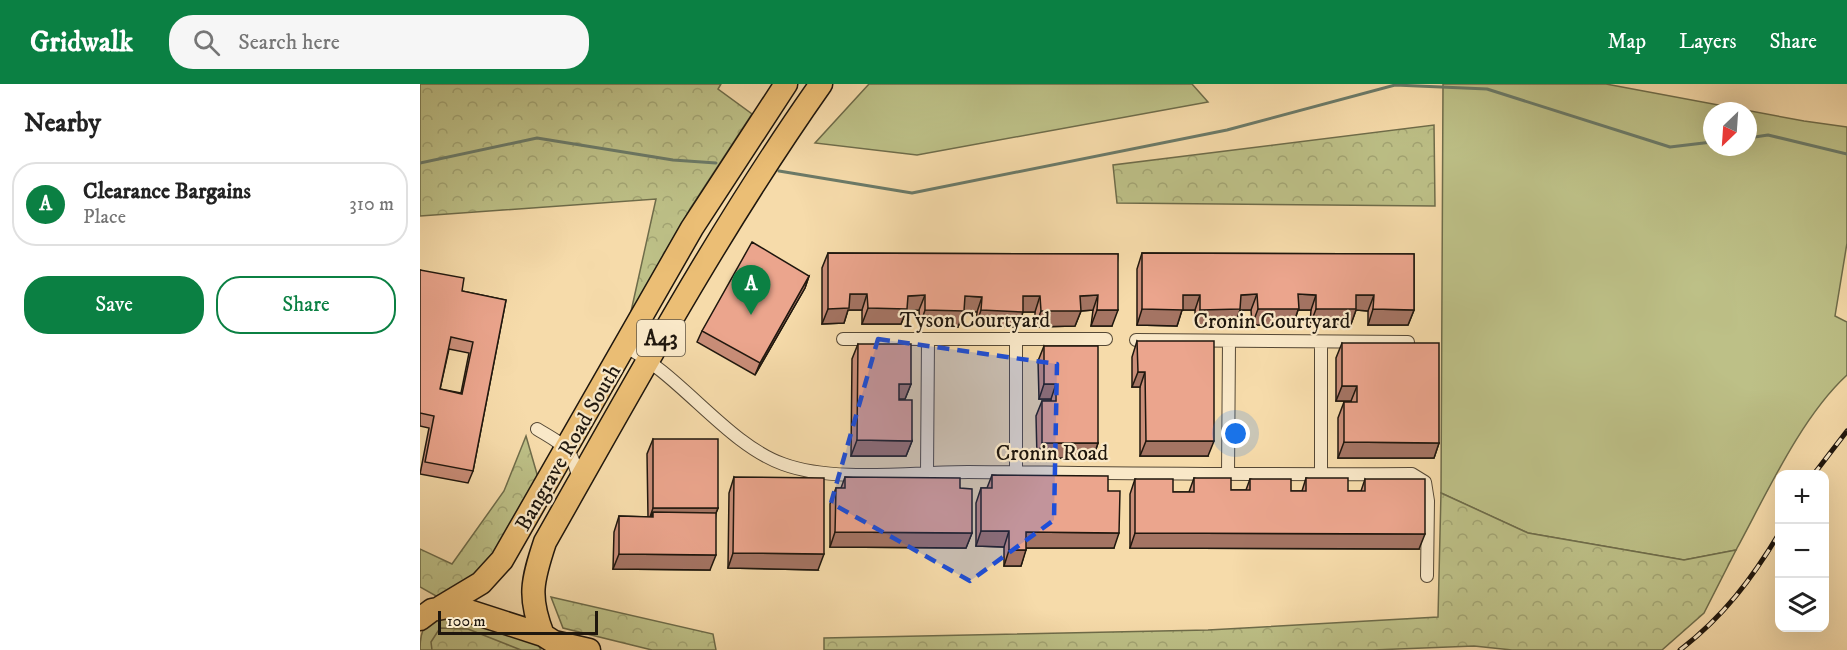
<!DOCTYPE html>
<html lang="en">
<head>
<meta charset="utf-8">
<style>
	body { margin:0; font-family:"IM FELL DW Pica",serif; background:#f6f6f6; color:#222 }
	.controls { position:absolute; right:18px; bottom:18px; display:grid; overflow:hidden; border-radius:12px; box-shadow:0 6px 24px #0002 }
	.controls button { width:54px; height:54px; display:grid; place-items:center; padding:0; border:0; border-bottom:2px solid #e0e0e0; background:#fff; color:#222; font:30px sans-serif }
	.compass { position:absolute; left:1283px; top:18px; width:54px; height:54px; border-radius:50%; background:#fff; box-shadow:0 6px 24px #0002; rotate:205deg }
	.scale { position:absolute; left:18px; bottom:15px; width:160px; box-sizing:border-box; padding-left:6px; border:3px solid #1f170e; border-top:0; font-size:16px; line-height:21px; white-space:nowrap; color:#1f170e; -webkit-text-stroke:4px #f9e8c8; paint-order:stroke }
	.you { position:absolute; left:816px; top:350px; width:21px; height:21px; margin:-15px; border:4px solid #fff; border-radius:50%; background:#1a73e8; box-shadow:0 0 0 9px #1a73e833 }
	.badge { display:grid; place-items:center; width:39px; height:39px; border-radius:50%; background:#0b8043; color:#fff; font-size:20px; font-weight:700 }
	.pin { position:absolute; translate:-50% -50px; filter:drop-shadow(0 2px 3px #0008) }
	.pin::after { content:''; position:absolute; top:32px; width:21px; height:18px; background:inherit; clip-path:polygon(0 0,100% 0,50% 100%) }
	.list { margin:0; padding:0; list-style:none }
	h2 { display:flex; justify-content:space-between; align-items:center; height:78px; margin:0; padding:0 24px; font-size:26px }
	h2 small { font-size:20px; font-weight:400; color:#767676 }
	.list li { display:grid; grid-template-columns:39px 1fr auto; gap:18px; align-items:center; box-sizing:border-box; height:84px; margin:0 12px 12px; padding:0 12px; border:2px solid #e0e0e0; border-radius:24px }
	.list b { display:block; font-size:22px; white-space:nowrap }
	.list p { margin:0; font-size:20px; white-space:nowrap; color:#767676 }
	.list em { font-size:20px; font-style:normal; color:#767676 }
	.actions { display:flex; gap:12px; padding:18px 24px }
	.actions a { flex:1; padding:14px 0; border:2px solid #0b8043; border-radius:24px; text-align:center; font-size:21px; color:#0b8043 }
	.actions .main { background:#0b8043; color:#fff }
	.icon { flex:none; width:33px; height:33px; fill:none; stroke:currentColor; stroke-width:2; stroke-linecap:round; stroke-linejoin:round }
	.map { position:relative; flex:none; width:1427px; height:566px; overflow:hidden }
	header { display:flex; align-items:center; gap:36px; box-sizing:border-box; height:84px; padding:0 30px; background:#0b8043; color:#fff }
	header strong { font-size:28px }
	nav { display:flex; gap:33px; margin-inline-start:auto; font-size:21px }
	.search { width:420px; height:54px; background:#f6f6f6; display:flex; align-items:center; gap:15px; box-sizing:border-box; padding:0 21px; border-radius:24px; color:#767676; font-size:22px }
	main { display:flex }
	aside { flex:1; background:#fff }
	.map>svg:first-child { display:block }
</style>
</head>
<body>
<header>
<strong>Gridwalk</strong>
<div class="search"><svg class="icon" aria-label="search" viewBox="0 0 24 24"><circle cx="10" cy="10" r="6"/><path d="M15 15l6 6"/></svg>Search here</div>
<nav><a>Map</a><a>Layers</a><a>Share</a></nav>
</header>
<main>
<aside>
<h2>Nearby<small></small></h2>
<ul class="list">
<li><span class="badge">A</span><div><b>Clearance Bargains</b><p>Place</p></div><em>310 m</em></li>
</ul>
<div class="actions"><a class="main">Save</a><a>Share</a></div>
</aside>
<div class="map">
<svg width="1427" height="566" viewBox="0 0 1427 566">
	<defs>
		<pattern id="forest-crowns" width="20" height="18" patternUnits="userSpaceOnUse" patternTransform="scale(1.5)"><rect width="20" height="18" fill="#bdc087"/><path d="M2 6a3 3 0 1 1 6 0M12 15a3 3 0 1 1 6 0" fill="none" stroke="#a2a473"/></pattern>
	</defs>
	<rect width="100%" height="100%" fill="#f6dbaa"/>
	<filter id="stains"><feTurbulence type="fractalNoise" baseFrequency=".00333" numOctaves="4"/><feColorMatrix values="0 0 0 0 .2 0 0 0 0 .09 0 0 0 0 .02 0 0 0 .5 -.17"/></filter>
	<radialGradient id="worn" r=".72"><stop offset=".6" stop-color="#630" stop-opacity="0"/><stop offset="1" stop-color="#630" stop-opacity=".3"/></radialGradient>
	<path fill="#bdc087" stroke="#6e6c4a" stroke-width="1.5" fill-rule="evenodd" d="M449,0h323l16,18 -291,53 -102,-12z
		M1023,0h163l198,37 43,6v116l-12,73 12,6v53c-46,42 -81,120 -111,175l-52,10 -156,-27 -87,-40zM1292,27h36v36h-36z
		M28,530l89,29 4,7h-121c0,-25 6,-27 28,-36z"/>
	<path fill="url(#forest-crowns)" stroke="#6e6c4a" stroke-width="1.5" d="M0,0h301l-3,5 34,25 -62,95 -62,116 28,-126 -236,17z
		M1014,41l1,81 -318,-3 -4,-38z
		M106,352l13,45 -49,80 -33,30 -21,5 -16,-9v-38l32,15 52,-73z
		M1021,409l87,40 156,27 52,-10 -32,63 -42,37h-150l-38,-4 -101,4h-549v-12l384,-8 230,-13z
		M131,513l162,37 3,16h-64l-89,-22z
		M20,544l28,1 53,21h-89l-1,-8z"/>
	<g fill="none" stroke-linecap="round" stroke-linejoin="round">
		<path stroke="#6b7a68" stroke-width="3" d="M1328,54l20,-3 79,19
			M0,79l117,-25 136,22 43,3
			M359,87l133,22 315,-63 168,-45 92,4 183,58 42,-5"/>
		<defs>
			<path id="street" d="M423,255h263
				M716,256l272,2
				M204,262c57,29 103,98 159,118 51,19 130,8 185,8 148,1 296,3 444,2l13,8 3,19 -1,75
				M117,345c28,17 35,18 42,52
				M507,388l1,-131
				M596,388v-131
				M808,390l1,-132
				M901,391v-133"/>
			<path id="highway" d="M21,523l40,-24 21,-23 190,-332 94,-144
				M0,535l12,-9 21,-4 90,29 11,7 5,8
				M123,551c-15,-38 -11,-54 2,-93 88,-155 173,-312 276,-458
				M134,558l35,8"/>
		</defs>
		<use href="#street" stroke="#554835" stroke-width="14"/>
		<use href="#highway" stroke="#1f170e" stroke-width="25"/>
		<use href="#street" stroke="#f9e8c8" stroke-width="12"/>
		<use href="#highway" stroke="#ebbe75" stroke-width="22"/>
		<defs>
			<path id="rail" d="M1394,390l33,-43
				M1260,566c43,-33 72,-71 100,-118"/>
		</defs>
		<use href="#rail" stroke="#1f170e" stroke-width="5"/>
		<use href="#rail" stroke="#f9e8c8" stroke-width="3" stroke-dasharray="9" stroke-linecap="butt"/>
	</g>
	<path fill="#ca8e79" stroke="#1f170e" stroke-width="1.5" fill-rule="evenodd" d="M408,169l290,1 -6,72h-21l2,-16 -12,1 -6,15 -40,1v-15h-12l-6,15 -41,-2 1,-13 -13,-1 -6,16 -38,-2 -1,-15 -13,1 -5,13h-39v-14h-14l-4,13 -22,1v-56z
		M722,169l272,1v56l-6,15h-40v-14l-12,-1 -5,14 -41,1 1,-15h-13l-5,15h-41l-1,-15h-11l-5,14 -40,1v-15h-13l-5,16 -40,-1v-56z
		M0,186l42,21 44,9 -33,171 -5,12 -48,-9 9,-46 -9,-2zM29,265l20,4 -8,40 -21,-4z
		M389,192l-4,12 -50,87 -58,-33 5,-11z
		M717,257l71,115h-68v-69h-8v-30z
		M922,259l97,100 -5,15h-96v-40l6,-16h7v-1h-15v-43z
		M438,260l53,40 -6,15h-6l13,42 -6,15h-55l1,-97z
		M624,262l54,97 -5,15h-56l-1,-42 6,-15h9v-2h-12l-1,-38z
		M233,355l65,69 -2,5 -6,57 -97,-1 1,-37 5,-16 29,1 -1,-63z
		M572,391l116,16 6,57h-88l-5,18h-17v-19l-28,-1v-43l5,-15h6z
		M314,393l84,93 -90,-2 1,-75z
		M425,393l115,11 12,45 -6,15 -136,-1v-43l6,-16h5z
		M774,394l37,12h15l4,-11 41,12h11l4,-13 42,13h13l4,-12 54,70 -289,-1v-54l5,-15 38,13h16z"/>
	<path fill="#a47463" stroke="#1f170e" stroke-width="1.5" d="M389,192l-4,12 -50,87 5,-12z
		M430,210h17l-5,16h-14l-4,13 -22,1 6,-15z
		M837,210l-6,16h-11l-5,14 -40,1 5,-15 41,-15z
		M878,210l18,1 -5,15h-13l-5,15h-41l6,-16z
		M505,211l-6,15 -13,1 -5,13h-39l6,-16 40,-12z
		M678,211l-5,15 -12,1 -6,15 -40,1 6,-16 39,-15z
		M763,211h17l-5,15h-13l-5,16 -40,-1 5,-16z
		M936,211h18l-6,16 -12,-1 -5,14 -41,1 6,-16z
		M545,212l17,1 -5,15 -13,-1 -6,16 -38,-2 5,-15z
		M603,212h17l-5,16h-12l-6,15 -41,-2 5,-15z
		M953,225l41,1 -6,15h-40z
		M677,226h21l-6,16h-21z
		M718,288h7l-5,15h-8z
		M479,300h12l-6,15h-11z
		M624,300h12l-5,15h-12z
		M922,302h15l-6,15h-15z
		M437,356l55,1 -6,15h-55z
		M726,357h68l-6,15h-68z
		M924,358l95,1 -5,15h-96z
		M622,359h56l-5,15h-56z
		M233,424h65l-6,15 -59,-6v-5l-4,11h-1z
		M561,447h28l-5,16 -28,-1z
		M415,448l137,1 -6,15 -136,-1z
		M606,448l93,1 -5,15h-93z
		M715,449l290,1 -6,15 -289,-1z
		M589,466h17l-5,16h-17z
		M313,469l91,1 -6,16 -90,-2z
		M199,470l97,1 -6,15 -97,-1z"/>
	<path fill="#eba58d" stroke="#1f170e" stroke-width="1.5" fill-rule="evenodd" d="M332,158l57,34 -49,87 -58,-32z
		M408,169l290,1v56h-21l1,-15 -18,1 1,15h-40l-1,-15h-17v16l-42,-2 1,-13 -17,-1 -1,15 -39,-1v-15l-17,1 -1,13 -39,-1 -1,-14h-17l-1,14 -21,1z
		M722,169l272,1v56l-41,-1 1,-14h-18v14h-40v-14l-18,-1 1,15h-41l-1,-15 -16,1 -1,14 -40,1v-15h-17v15l-41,-1z
		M0,186l44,8 -2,13 44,9 -33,171 -48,-9 9,-46 -14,-3zM31,253l22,5 -11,52 -22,-5z
		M717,257h77v100h-68l-1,-69h-7z
		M922,259h97v100l-95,-1v-40h13v-16h-15z
		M438,260h53v40h-12v16h13v41l-55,-1z
		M624,262h54v97h-56v-42h14v-17h-12z
		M233,355h65v69h-65z
		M572,391l116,1v15h12l-1,42 -93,-1v18h-17v-19h-28v-43h11z
		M314,393l90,1v76l-91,-1z
		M425,393l115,1v10l12,1v44l-137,-1 1,-44h9z
		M774,394h37v12h19v-11h41v12h15v-13h42v13h17v-12h60v55l-290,-1v-54h38v13h21z
		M233,428l63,1v42l-97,-1v-38l34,1z"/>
	<path fill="#1d4ed8" fill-opacity="0.2" stroke="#1d4ed8" stroke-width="4.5" stroke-dasharray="12 8" stroke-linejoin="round" d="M458,255l179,25 -3,156 -84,61 -139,-78z"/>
	<g text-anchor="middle" stroke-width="4.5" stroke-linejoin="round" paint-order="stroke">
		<rect fill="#f9e8c8" stroke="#605646" stroke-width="1.5" x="217" y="236" width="48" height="36" rx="4.5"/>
		<g font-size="21" font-weight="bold" fill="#1f170e">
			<text x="241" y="261">A43</text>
		</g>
		<g font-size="22" fill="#1f170e" stroke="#f9e8c8">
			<text x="555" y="243">Tyson Courtyard</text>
			<text x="852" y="244">Cronin Courtyard</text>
			<text transform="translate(147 363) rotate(-60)" y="8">Bangrave Road South</text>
			<text x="632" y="376">Cronin Road</text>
		</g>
	</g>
	<rect width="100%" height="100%" filter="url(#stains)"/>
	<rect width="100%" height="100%" fill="url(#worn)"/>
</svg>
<div class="controls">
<button>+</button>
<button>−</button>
<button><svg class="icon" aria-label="layers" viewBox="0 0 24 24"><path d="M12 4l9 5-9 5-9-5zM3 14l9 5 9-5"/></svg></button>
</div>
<svg class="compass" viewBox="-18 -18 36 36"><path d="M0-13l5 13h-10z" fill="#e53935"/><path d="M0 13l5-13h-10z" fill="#767676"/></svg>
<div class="scale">100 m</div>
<div class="you"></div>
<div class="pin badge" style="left:331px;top:231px">A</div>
</div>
</main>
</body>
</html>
